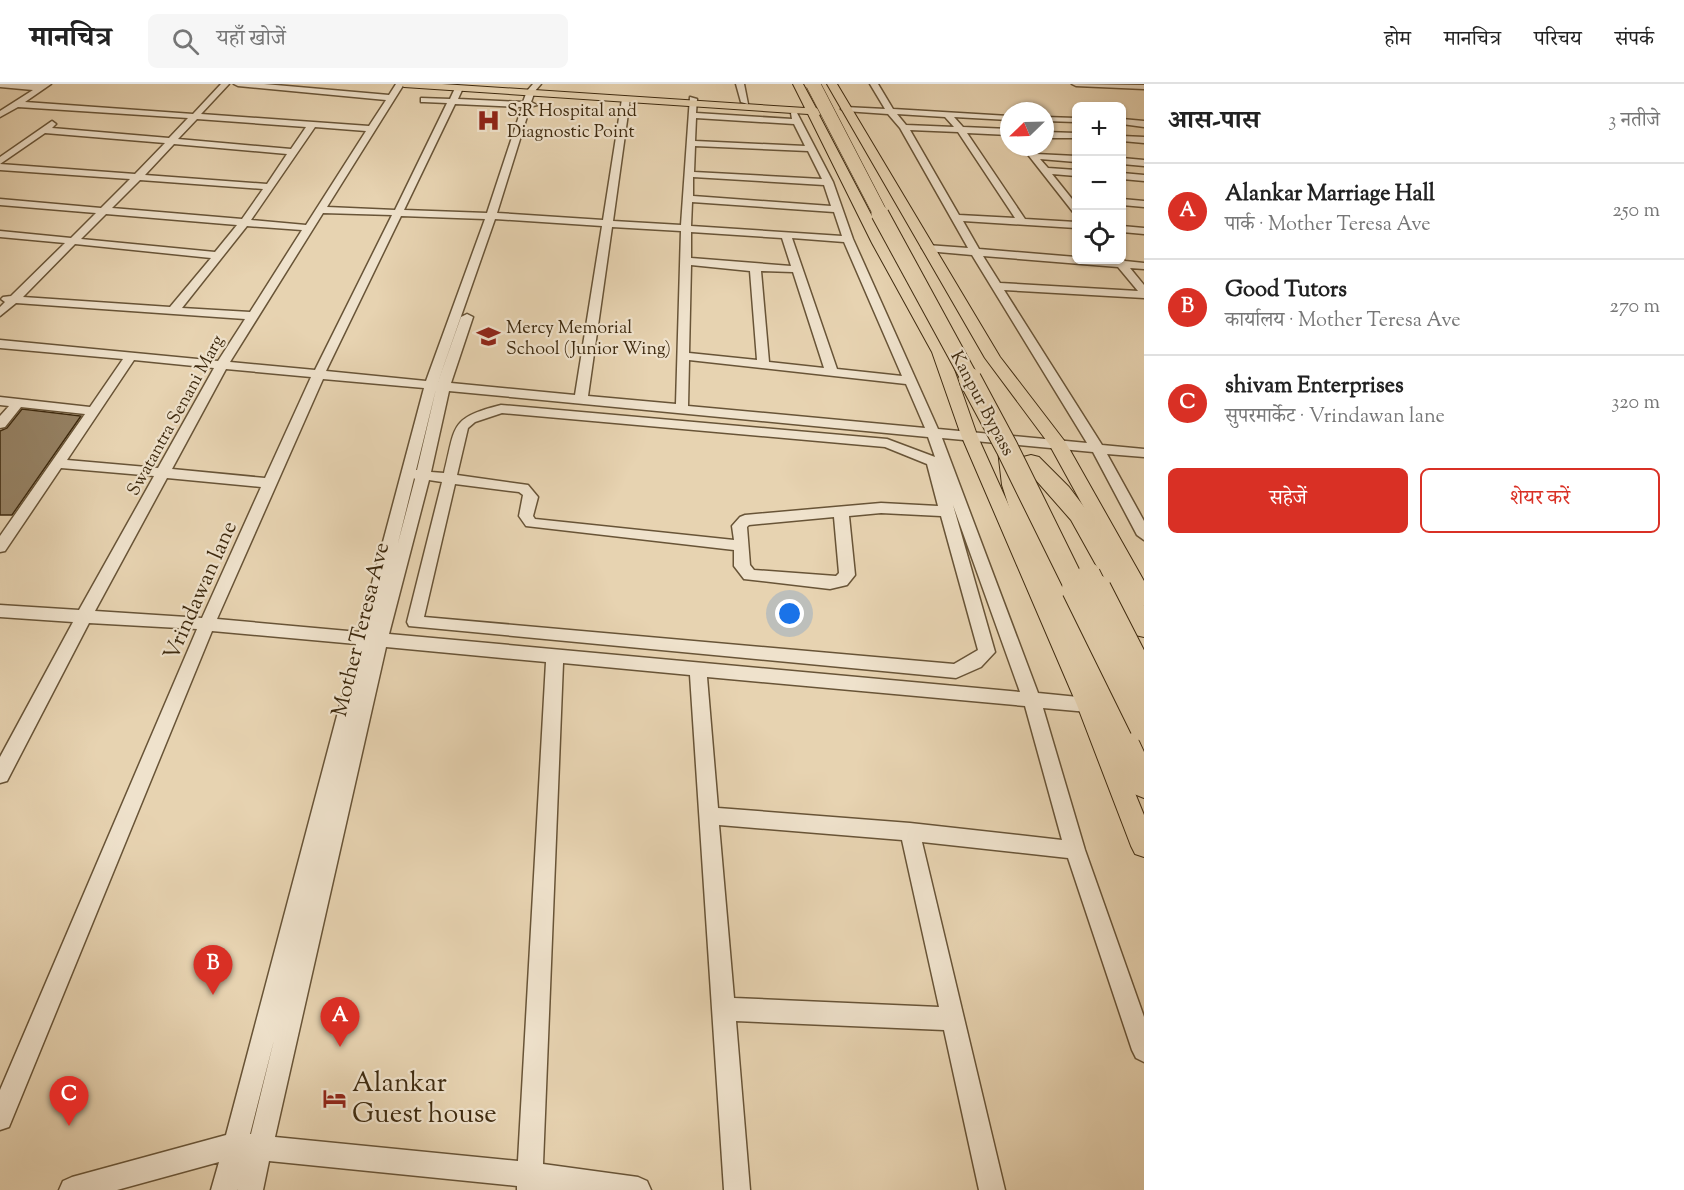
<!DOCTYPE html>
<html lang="hi">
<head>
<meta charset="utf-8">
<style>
	body { margin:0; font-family:"Sorts Mill Goudy","Noto Serif Devanagari",serif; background:#f6f6f6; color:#222 }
	.controls { position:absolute; right:18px; top:18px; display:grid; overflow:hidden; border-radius:9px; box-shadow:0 2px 4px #0004 }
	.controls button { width:54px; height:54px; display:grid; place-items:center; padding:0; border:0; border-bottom:2px solid #e0e0e0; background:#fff; color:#222; font:30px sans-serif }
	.compass { position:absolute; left:1000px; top:18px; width:54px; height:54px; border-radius:50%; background:#fff; box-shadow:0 2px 4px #0004; rotate:247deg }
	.you { position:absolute; left:790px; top:530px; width:21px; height:21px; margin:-15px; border:4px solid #fff; border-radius:50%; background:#1a73e8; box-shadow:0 0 0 9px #1a73e833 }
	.badge { display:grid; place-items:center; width:39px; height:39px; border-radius:50%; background:#d93025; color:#fff; font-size:20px; font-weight:700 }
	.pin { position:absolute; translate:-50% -50px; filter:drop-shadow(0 2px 3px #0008) }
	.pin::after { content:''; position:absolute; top:32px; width:21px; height:18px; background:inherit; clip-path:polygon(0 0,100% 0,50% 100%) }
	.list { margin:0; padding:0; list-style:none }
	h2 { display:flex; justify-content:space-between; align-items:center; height:78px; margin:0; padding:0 24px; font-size:26px }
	h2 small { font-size:20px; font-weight:400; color:#767676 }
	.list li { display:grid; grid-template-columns:39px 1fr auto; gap:18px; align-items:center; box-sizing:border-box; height:96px; padding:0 24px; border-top:2px solid #e0e0e0 }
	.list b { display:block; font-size:22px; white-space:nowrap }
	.list p { margin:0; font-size:20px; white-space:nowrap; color:#767676 }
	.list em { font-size:20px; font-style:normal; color:#767676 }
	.actions { display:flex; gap:12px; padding:18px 24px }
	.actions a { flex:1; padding:14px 0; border:2px solid #d93025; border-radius:9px; text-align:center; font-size:21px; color:#d93025 }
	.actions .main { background:#d93025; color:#fff }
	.icon { flex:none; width:33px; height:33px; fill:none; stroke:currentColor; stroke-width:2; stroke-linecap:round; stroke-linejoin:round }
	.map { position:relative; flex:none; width:1144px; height:1106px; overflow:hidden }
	header { display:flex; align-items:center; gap:36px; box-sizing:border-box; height:84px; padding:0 30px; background:#fff; border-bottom:2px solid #e0e0e0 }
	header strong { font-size:28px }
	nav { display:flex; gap:33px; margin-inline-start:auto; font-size:21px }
	.search { width:420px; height:54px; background:#f6f6f6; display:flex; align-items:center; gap:15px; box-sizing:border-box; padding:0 21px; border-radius:9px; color:#767676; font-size:22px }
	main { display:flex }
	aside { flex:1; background:#fff }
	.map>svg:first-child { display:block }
</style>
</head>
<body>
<header>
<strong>मानचित्र</strong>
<div class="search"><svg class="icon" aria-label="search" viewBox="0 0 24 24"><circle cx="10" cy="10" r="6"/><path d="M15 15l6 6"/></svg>यहाँ खोजें</div>
<nav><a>होम</a><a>मानचित्र</a><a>परिचय</a><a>संपर्क</a></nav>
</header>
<main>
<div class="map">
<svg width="1144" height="1106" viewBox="0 0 1144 1106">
	<rect width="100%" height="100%" fill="#e7d3b1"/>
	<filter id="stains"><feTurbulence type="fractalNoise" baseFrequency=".00333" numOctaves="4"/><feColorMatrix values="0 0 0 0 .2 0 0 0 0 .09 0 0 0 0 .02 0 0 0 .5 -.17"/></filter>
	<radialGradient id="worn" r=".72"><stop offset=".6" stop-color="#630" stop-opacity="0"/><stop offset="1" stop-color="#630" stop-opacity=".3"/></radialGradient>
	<path fill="#958163" stroke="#3d290e" stroke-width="1.5" d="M22,325l59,7 -69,99h-12v-84l7,-3z"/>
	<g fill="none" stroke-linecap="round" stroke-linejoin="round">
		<defs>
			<path id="minor" d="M0,0h51l-26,18 168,12 28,-30h8l-28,30 168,12 17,-26 -148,-14 -4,-2h30l125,11 7,-11h8l-77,123 68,3 52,-107 -23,-1h-3v-4l29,1 6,-13h3l4,2 -5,11 65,3 4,-11 6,-7h8l-6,7 -4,11 6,3 -7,2 -33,106 106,7 19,-121 4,-2 4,2 -17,122 68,4 9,-128 7,2 -1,14 96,6 -1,-6h6l36,69 20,57 85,190 149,14 -115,-188 -45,-4 -5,-3 5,-3 41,3 -68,-120 -12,-14 -43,-3 -4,-2 4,-2 40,2 -15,-25h8l15,25 116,7v4l-55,-3 9,10 46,2v6l-42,-2 58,86 51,3v6l-113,-7 16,28 97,8v3h37l9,-2 3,3 19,2v6l-14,-1 14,17v13l-140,-8 98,155 42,4v8l-37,-3 37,67v19l-7,-5 -44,-83 -151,-14 96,255 50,5 6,2 3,5 -3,5 -6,2 -45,-4 42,142 59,167v45l-8,-4 -4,-8 -64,-192 -146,-16 83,348h-26l-35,-160 -208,-9 14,169h-26l-34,-515 -127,-12 -20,501 95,13 9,4 4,9h-134v-4l-248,-25 -6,29h-26l8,-32 -8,32h-26l8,-28 -102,28h-58l4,-9 9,-4 154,-42 130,-491 -144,-13 -203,496 -9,3v-40l197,-461 -108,-6 -82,158 -7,2v-26l73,-135 -73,-5v-12l79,5 75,-134 -93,-8 -56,83 -5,1v-16l85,-122 -64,-7 -16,20 -5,1v-12l9,-10 -9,-1v-8l90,10 33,-48 -123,-11v-8l218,21 27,-42 -229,-16 -16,13v-9l5,-5 -4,-3 2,-2 8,-1 54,-53 -65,-6v-6l71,7 25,-25 -96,-8v-6l101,9 29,-29 -130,-9v-6l135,10 30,-31 -120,-10 -45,31v-7l52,-36 4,3 -4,4 117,10 19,-20 -170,-11 -18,10v-6l33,-21 -33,-3zM455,20l67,3 -35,106 -83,-3zM897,30l48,3 9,10 -48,-2zM696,34l98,6 11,22 -110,-5zM197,35l109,8 -15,22 -113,-10zM315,43l51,4 -60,94 -55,-5zM910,46l48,2 57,86 -56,-3zM174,60l113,10 -20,30 -122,-9zM695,62l113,5 14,28 -128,-7zM693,93l131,8 7,21 -138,-10zM140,96l123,9 -21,30 -130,-11zM692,118l142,10 8,24 -151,-10zM323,129l69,2 -77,155 -85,-8zM106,130l131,11 -22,27 -134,-13zM401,132l84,3 -59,162 -100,-10zM495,135l107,7 -27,169 -124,-12 22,-66 -6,-3 -6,3 -23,65zM247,142l55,4 -52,82 -68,-4zM612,143l69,4 -5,173 -88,-8zM691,148l91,6 9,28 -100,-8zM792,154l52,4 58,134 -65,-7zM75,160l136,14 -41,49 -147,-10zM983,172l135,11 20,24 -138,-8zM691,181l59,6 7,89 -68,-7zM761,187l32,1 31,96 -55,-6zM134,276l80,8 -56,100 -91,-8zM689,276l217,24 19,44 -237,-22zM226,285l85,8 -46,101 -93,-9zM323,295l101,9 -65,244 -142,-13zM436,305l-19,81h-1zM449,307l479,46 7,20 -48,-18 -386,-34c-52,13 -45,21 -57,68l-13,-1zM502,329l383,34 42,17 11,42 -57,-3 -136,12 -5,2 -8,9 2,14 -199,-21 -2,-3 5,-19 -10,-12 -71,-10 11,-47 7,-6zM167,394l94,9 -59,131 -107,-7zM414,394l1,1 -17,64zM429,396l13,2 -35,140 2,4 547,52 25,-11 14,-15 -42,-147 67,187 -631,-58zM455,400l64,8 4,3 -4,21 7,10 208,24v16l10,13 86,10 17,-4 8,-10 -6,-59 32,-3 60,3 37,134 -24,14 -530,-47zM834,433l5,56 -3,3 -82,-6 -4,-5 -3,-38 2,-2zM386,563l160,15 -28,499 -243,-24zM707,593l318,29 37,134 -152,-17 -192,-15zM719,741l183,15 37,167 -205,-9zM274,956l-23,94h-1z
				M736,0h8l4,20 -7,-2z
				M1072,0l72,1v4l-68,-3z
				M1045,33l31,1v4l-31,-1z
				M1122,35l22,2v6l-22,-3z
				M1045,48l31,1v5h-31z
				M1122,52l22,1v6l-22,-2z
				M1022,63h9l5,7 40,2v6l-36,-3 8,9 28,2v6l-24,-2 24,30v9l-3,-1z
				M1122,74l22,2v6l-22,-2z
				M1122,89l22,2v6l-22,-2z
				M1122,115l22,2v6l-22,-2z
				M1122,142l22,2v6l-22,-2z"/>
			<path id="major" d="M399,0h43l363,24 -12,-24h10l13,24 11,4 -8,3 67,128 62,109 29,83 122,270 45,110v42l-9,-3 -4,-8 -54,-141 -116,-270 -29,-83 -60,-109 -64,-129 -404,-27z
				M827,0h10l163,273 66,86 78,138v25l-7,-2 -88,-160 -64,-86z"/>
			<path id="highway" d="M1008,360l7,1 3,5 6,35 9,28 111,239v46l-10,-4 -5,-9 -118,-272 -9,-28 -4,-35 3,-5z
				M1031,371l8,2 30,30 22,29 53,90v31l-9,-2 -64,-115 -51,-58 3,-5z"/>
		</defs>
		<use href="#minor" stroke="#685437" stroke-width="3"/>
		<use href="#major" stroke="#3d290e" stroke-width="2"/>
		<use href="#highway" stroke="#3d290e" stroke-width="2"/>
		<use href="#minor" fill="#efe2cc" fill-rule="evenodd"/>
		<use href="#major" fill="#e7d3b1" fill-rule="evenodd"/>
		<use href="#highway" fill="#e7d3b1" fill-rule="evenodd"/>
		<defs>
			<path id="highway-bridge-far3" d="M813,0l68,131"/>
			<path id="highway-bridge-far2" d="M880,130l91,167"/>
			<path id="highway-bridge-far1" d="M970,295l37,69 70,142
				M1089,490l8,16"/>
			<path id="highway-bridge" d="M1076,505l68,138
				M1097,505l47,92"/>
		</defs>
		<use href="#highway-bridge-far3" stroke="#3d290e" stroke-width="15" stroke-linecap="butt"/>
		<use href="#highway-bridge-far2" stroke="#3d290e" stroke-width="19" stroke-linecap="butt"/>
		<use href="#highway-bridge-far1" stroke="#3d290e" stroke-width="24" stroke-linecap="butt"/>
		<use href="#highway-bridge" stroke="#3d290e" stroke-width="30" stroke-linecap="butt"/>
		<use href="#highway-bridge-far3" stroke="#e7d3b1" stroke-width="14"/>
		<use href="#highway-bridge-far2" stroke="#e7d3b1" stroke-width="17"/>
		<use href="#highway-bridge-far1" stroke="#e7d3b1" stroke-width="22"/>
		<use href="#highway-bridge" stroke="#e7d3b1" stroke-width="28"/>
	</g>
	<defs>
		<symbol id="hospital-bare" viewBox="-9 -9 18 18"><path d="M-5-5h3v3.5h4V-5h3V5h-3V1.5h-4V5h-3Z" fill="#8f2418" stroke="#efe2cc" stroke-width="2.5" paint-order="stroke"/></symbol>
		<symbol id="school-bare" viewBox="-9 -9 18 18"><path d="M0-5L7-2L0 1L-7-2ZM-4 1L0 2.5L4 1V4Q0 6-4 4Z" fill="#8f2418" stroke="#efe2cc" stroke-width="2.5" paint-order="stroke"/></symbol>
		<symbol id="hotel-bare" viewBox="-9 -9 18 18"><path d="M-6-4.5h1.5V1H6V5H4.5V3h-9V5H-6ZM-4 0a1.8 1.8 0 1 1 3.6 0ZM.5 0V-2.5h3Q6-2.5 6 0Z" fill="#8f2418" stroke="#efe2cc" stroke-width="2.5" paint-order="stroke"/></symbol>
	</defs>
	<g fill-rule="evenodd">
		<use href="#hospital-bare" x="472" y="20" width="33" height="33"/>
		<use href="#school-bare" x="472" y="236" width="33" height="33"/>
		<use href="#hotel-bare" x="318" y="998" width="33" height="33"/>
	</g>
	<g text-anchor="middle" stroke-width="4.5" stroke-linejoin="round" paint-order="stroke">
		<g font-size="18" fill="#3d290e" stroke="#efe2cc" text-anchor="start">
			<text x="507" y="32">S.R Hospital and<tspan x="507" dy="21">Diagnostic Point</tspan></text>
			<text x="506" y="249">Mercy Memorial<tspan x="506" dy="21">School (Junior Wing)</tspan></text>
		</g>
		<g font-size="18" fill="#3d290e" stroke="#efe2cc">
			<text transform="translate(983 319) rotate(62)" y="6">Kanpur Bypass</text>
			<text transform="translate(175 331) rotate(-61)" y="6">Swatantra Senani Marg</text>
		</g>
		<g font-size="22" fill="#3d290e" stroke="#efe2cc">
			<text transform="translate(199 506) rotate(-66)" y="8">Vrindawan lane</text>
			<text transform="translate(359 545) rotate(-76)" y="8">Mother Teresa Ave</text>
		</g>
		<g font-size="27" fill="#3d290e" stroke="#efe2cc" text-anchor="start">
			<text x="352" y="1007">Alankar<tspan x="352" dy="31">Guest house</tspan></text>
		</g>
	</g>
	<rect width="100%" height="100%" filter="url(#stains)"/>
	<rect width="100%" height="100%" fill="url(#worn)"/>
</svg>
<div class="controls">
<button>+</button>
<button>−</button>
<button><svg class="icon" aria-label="locate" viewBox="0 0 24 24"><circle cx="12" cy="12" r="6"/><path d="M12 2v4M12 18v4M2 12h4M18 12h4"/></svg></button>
</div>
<svg class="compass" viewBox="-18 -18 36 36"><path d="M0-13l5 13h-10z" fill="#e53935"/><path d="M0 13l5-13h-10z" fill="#767676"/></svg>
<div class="you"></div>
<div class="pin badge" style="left:340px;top:963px">A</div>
<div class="pin badge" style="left:213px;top:911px">B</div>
<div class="pin badge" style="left:69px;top:1042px">C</div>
</div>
<aside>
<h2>आस-पास<small>3 नतीजे</small></h2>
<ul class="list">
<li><span class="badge">A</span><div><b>Alankar Marriage Hall</b><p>पार्क · Mother Teresa Ave</p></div><em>250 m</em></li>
<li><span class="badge">B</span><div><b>Good Tutors</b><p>कार्यालय · Mother Teresa Ave</p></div><em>270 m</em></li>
<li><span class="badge">C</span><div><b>shivam Enterprises</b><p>सुपरमार्केट · Vrindawan lane</p></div><em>320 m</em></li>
</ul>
<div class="actions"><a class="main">सहेजें</a><a>शेयर करें</a></div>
</aside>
</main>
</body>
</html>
